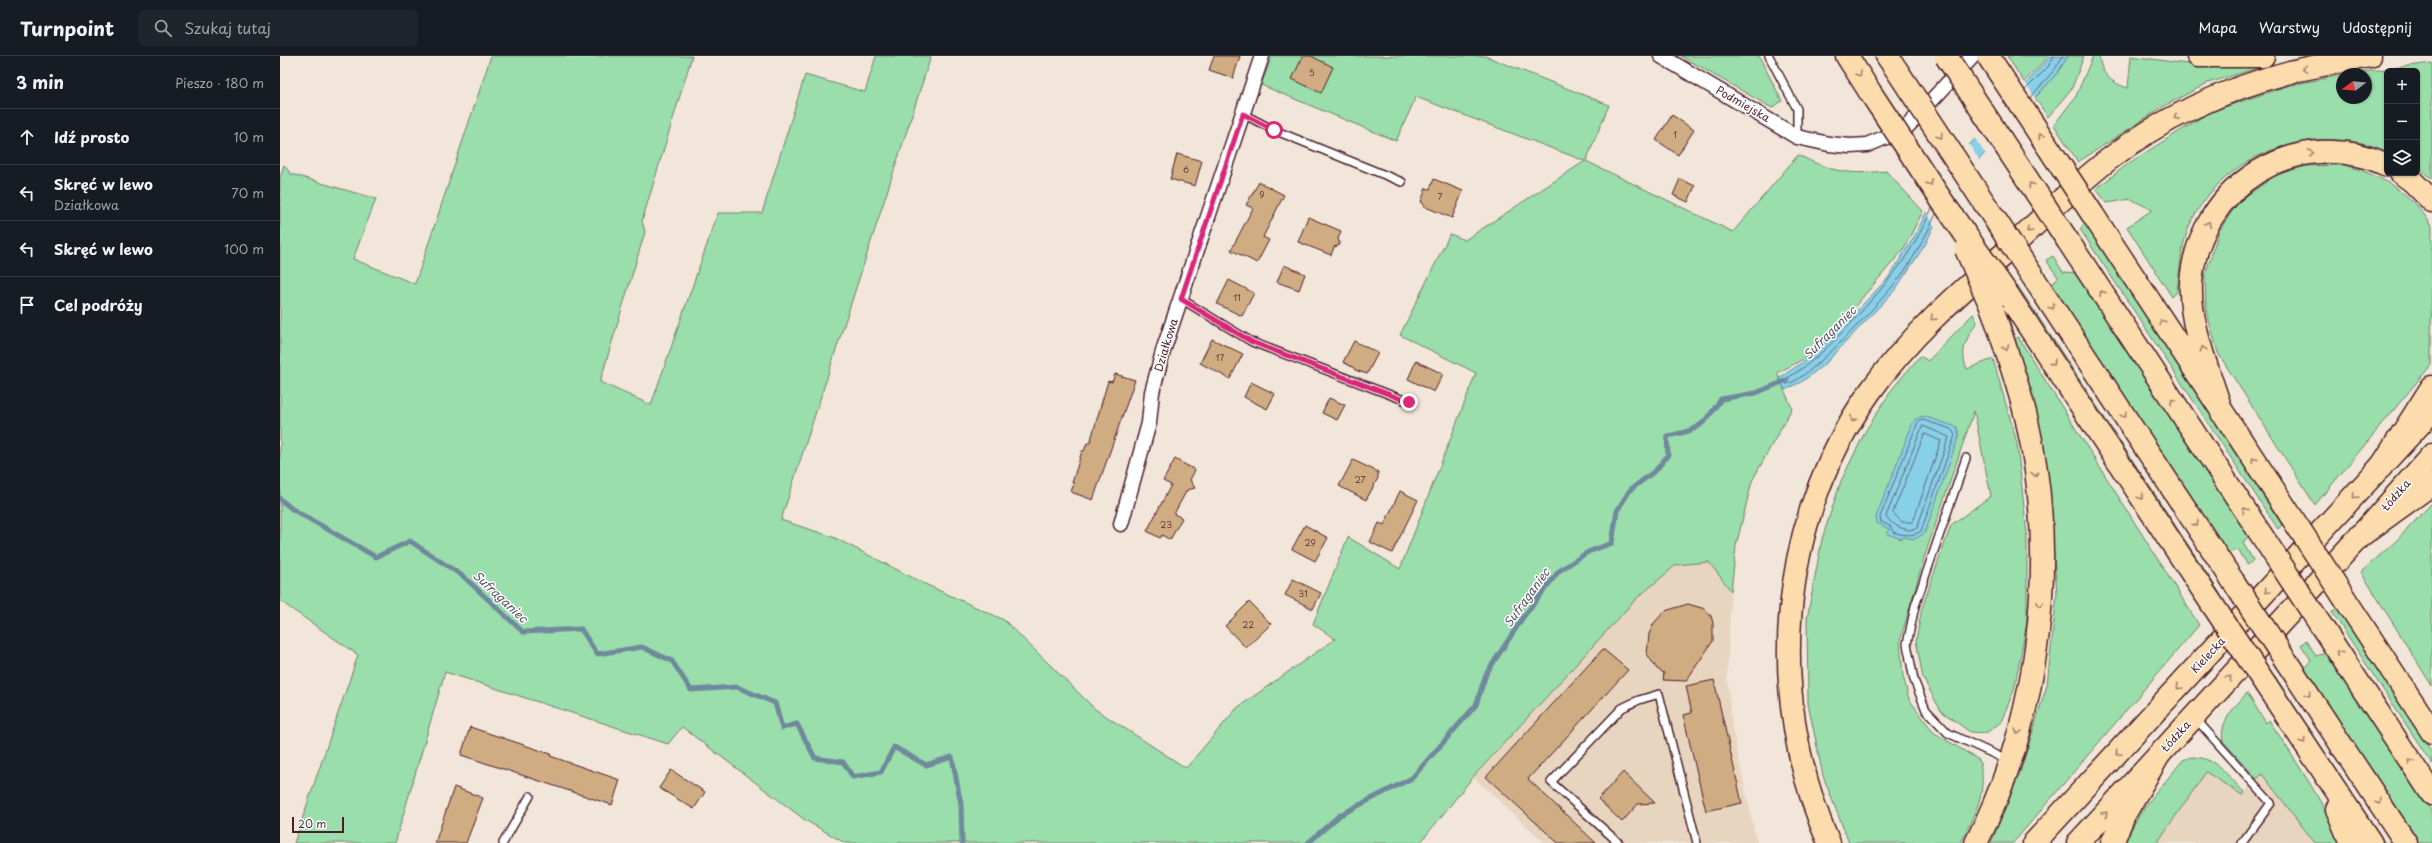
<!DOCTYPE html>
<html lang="pl">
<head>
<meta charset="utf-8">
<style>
	body { margin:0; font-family:"Playpen Sans",sans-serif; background:#20242c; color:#f1f3f6 }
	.controls { position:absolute; right:12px; top:12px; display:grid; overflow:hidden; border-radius:6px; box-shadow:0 1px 3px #0004 }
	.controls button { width:36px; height:36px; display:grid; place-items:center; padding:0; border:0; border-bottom:1px solid #363941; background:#171b24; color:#f1f3f6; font:20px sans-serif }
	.compass { position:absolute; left:2056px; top:12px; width:36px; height:36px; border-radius:50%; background:#171b24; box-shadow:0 1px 3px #0004; rotate:254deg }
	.scale { position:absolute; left:12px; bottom:10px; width:52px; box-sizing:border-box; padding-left:4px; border:2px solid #4a1f2b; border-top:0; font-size:11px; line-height:14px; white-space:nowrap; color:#4a1f2b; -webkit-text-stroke:3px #fff; paint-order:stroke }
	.stop { position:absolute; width:12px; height:12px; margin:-9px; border:3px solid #db2777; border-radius:50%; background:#fff }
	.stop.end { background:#db2777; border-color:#fff; box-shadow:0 1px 4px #0008 }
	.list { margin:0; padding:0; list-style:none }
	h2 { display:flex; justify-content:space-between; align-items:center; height:52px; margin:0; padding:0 16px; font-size:17px }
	h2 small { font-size:13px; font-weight:400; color:#9ea1a6 }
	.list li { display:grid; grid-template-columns:26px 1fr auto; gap:12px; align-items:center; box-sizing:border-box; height:56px; padding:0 16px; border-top:1px solid #363941 }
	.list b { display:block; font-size:15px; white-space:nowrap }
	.list p { margin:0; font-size:13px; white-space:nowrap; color:#9ea1a6 }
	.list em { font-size:13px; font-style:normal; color:#9ea1a6 }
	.icon { flex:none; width:22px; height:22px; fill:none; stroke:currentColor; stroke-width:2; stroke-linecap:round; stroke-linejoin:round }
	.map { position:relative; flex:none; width:2152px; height:787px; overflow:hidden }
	header { display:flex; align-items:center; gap:24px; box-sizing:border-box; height:56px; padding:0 20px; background:#171b24; border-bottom:1px solid #363941 }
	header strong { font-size:19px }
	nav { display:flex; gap:22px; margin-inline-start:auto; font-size:14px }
	.search { width:280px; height:36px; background:#20242c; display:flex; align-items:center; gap:10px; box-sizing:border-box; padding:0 14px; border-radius:6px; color:#9ea1a6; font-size:15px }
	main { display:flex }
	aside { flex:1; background:#171b24 }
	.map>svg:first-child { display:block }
</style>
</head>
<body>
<header>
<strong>Turnpoint</strong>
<div class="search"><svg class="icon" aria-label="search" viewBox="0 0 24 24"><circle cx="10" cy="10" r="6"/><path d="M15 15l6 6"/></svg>Szukaj tutaj</div>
<nav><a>Mapa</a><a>Warstwy</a><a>Udostępnij</a></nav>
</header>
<main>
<aside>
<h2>3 min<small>Pieszo · 180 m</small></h2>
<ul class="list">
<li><svg class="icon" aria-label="ahead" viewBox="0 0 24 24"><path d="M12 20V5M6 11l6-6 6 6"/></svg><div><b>Idź prosto</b></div><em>10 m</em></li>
<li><svg class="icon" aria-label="left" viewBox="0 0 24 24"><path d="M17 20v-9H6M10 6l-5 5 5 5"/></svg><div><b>Skręć w lewo</b><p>Działkowa</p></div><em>70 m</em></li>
<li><svg class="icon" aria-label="left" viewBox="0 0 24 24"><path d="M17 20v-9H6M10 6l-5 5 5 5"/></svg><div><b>Skręć w lewo</b></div><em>100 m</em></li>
<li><svg class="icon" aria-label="arrive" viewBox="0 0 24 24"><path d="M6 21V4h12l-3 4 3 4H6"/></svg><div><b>Cel podróży</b></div></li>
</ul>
</aside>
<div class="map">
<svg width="2152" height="787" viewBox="0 0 2152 787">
	<rect width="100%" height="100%" fill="#f1e6d9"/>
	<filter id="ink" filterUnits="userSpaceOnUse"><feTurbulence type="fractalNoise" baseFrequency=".025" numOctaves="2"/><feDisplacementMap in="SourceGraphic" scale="8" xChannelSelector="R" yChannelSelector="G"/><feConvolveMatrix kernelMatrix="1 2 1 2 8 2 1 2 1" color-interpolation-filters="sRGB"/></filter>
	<g filter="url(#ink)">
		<path fill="#e7d5bf" d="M1429,506l22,29 -4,85 5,52 25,115h-212l-72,-66 163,-178 40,-34z
			M1926,716l36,23 20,-21 53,69h-158z"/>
		<path fill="#99deab" stroke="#727e6b" d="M211,0h201l-50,165 3,11 -45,150 51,23 67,-192h44l43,-138 60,17 11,-36h55l-150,464 52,17 92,47 79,36 91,89 91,59 51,-60 98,-69 -22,-15 35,-87 52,32 76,-196 -76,-38 50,-101 15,6 120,-79 -169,-64 -20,44 -135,-56 11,-29h213l124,49 -23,56 147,71 65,-77c35,17 50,20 88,16l37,40 -20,39 -88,103 -38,20 15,35 -40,73 -16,65 -5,45 -22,-29 -33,3 -40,34 -163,178 -53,66h-575l-40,-23 -123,-93 -14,17 -223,-72 -50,171h-101l64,-188 -78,-54v-423l4,-13 7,9 85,25 -23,60 62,25z
			M1401,0h78l23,45 -10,7z
			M1727,0h42l-25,26z
			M1788,0h16l-12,32 -24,29 -13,-19 23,-26z
			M1813,0h6c2,18 12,27 29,32l3,-32 56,8h84l-63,19 -44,23 -86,56 -24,-37 22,-29z
			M2152,7v116l-15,-12v-96h-30v80c-71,-29 -157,-1 -194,67 -12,23 -13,49 -16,74l-5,5 -45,-70 25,-17 -21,-11 -24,4 -11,-14 33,-26 81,-51 77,-26 55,-11v23h24v-24h-19z
			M2064,109c37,10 67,27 88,61l-1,139 -116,140 -97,-152 -12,-43 -1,-35 14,-44 20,-30 39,-27 29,-8z
			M1805,167l197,302 -4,4 -198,-300z
			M1773,200l10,16 13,1 173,262 -6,8 10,17 -5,5 -10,-15 -12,3 -175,-267 7,-9 -12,-17z
			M1738,230l203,309 -5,4 -204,-308z
			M1693,258l4,8c-10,15 -18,29 -10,47l26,-10 24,84 10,91v88l-13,68 -13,32 -15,11 -16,-1 -29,-21 -18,-33 -7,-37 6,-33 29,-83 40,-29 -17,-85 -50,147 -24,83 3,35 6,23 24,33 46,28c10,33 -5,53 -18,83h-112l-26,-67 -15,-73 -1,-84 15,-80 19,-58 25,-51 27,-42 27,-32 8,5z
			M1738,281l181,288 -186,218h-22l29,-70 27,-88 10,-92 -9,-104 -36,-149z
			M2152,447v183l-71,-114 35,-31z
			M2057,552l95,144v12l-100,-152z
			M2026,584l10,16 11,-3 105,159v31h-15l-114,-173 8,-10 -10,-15z
			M1994,619l111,168h-8l-107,-162z
			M1967,637l19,30 3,-3c26,40 53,79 72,123h-26l-53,-69 -5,5 -34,-38c-4,-20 12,-34 24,-48z
			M1911,701c26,0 36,18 54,36l-3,2 -36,-23 -49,71h-34l22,-37 38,-46z"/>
		<path fill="#87d0e8" stroke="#6f899c" d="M1771,0h17l-10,16 -107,119 -26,54 -30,45 -69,73 -23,18 -18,9 -6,-12 36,-24 73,-76 26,-41 35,-70z
			M1643,360l34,11 2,8 -34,98 -10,6 -12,-2 -1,2 -15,-5 2,-5 -12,-6 -1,-6 38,-97z"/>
		<path fill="#f1e6d9" d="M1745,26l11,17 -50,56 -12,-18z
			M1688,87l12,18 -27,31 -17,37 -11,-20 15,-33z"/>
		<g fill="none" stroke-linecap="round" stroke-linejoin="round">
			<path stroke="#626677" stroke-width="1" d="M1745,34l23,-23 6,-11
				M1750,42l25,-29 8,-13
				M1652,152c-22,50 -44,74 -80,114 -21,22 -40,42 -66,57v5c20,0 104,-92 117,-111 13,-19 24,-39 33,-59
				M1643,364l28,9 4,6 -34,96c-7,6 -20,4 -28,1l-3,-6 -9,-4 -1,-5 38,-95z
				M1643,370l26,11 -32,91c-8,6 -27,-4 -31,-11z
				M1645,378l16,7 -28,81h-11l-9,-9z"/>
			<path stroke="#6f899c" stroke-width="5" d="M0,443l12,10 84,48 34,-16 54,36 59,55 58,-3 16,25 45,-7 30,14 19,29 46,-3 38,16 7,25 15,-4 18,34 28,4 10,15 28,-5 13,-25 32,18 26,-8 9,47 1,39
				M1028,787l32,-28 72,-37 64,-73 10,-31 38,-58 35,-45 29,-19 24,-9 5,-32 13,-21 26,-20 12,-15 -1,-19c33,-6 35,-9 54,-37l35,-6 31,-13"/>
		</g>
		<path fill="#cfac81" stroke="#4a1f2b" d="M934,0h26l-7,22 -24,-8z
			M1023,0h8l22,11 -12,26 -29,-14z
			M1392,59l22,15 -16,25 -22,-15z
			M897,98l25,7 -7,25 -25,-7z
			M1154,123l29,12 -11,27 -29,-12 1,-2 -3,-2 5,-14 4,1z
			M1400,123l15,7 -7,16 -15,-7z
			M979,126l25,13 -21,42 6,3 -12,23 -26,-13 22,-42 -7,-3z
			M1028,161l33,14 -3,8 2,6 -6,2 -3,8 -33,-13z
			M1004,209l21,9 -6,16 -22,-8z
			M949,224l25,13 -12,23 -25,-12z
			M932,283l31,15 -13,25 -30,-16z
			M1074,285l24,12 -11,21 -12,-4 -1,-2 -11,-6z
			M1136,305l27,13 -9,18 -26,-13z
			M835,318l20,6 -42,120 -22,-8 3,-9h-2l10,-32h2l3,-8h3l18,-62 4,1z
			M971,326l24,12 -8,15 -23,-12z
			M1049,342l16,7 -8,15 -15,-7z
			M895,403l20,11 -5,10 5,8 -8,2 -13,24 8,4 -12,22 -8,-5 -2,3 -13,-7 24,-46 -8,-4z
			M1073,404l25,12v6l-12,22 -27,-14z
			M1120,435l18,9 -26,53 -22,-11 9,-19 5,2z
			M1025,469l23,13 -13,23 -23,-12z
			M1013,523l28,14 -8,16 -28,-14z
			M969,546l22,22 -25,24 -21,-22z
			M1408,548l17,5 6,7 2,7v18l-27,40 -23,-1 1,-7 -7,-4 -10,-15 2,-20 5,-11 11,-12z
			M1323,593l25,21 -100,109 68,64h-38l-72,-66z
			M1434,624l28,123 -36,8 -23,-96 9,-2 -6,-27z
			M190,671l81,27 -1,2 70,24 -8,25 -151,-50z
			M391,714l34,22 -11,17 -35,-21z
			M1343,716l32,31 -17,1 -16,18 -24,-23z
			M174,731l29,11 -17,45h-31z"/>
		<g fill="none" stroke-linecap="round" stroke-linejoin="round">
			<defs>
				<path id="lane" d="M1489,0l28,53v28
					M963,58l31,16 128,52
					M901,243l71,43 157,60
					M1686,402l-51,148 -8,38 7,36 12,30 22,23 59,27
					M1915,662l76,85 -29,40
					M223,787l27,-47
					M1339,787l-68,-61 71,-74 17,-8 20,-6 38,149"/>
				<path id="street" d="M1381,0l136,81 32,7 21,2 17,-1 38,-16 68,-73
					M841,468l28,-101 3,-31 12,-44 98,-292"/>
				<path id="primary" d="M1754,787l398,-432
					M1798,787l282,-307 72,-81"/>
				<path id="highway" d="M1567,0l23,36
					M1607,0l9,13
					M1918,0h65
					M2121,117l11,8 20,20
					M1813,159l198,301
					M1788,185l198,301
					M1751,218l202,307
					M1728,239l204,309
					M1942,357c-12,-40 -33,-86 -31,-129 6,-98 106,-161 196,-119
					M2101,411l51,-80
					M2080,480l72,-52
					M2065,543l87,133
					M2040,568l112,170
					M2006,605l120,182
					M1986,629l105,158
					M2057,753l14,34
					M1549,787c-64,-145 -52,-319 40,-450 38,-54 88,-98 137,-141 33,-31 66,-64 102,-92 52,-41 117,-71 182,-88 26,-6 53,-11 80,-16
					M1696,787c65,-127 82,-284 51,-422 -9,-38 -22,-74 -34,-110
					M1832,787l12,-28 35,-60"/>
			</defs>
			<use href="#lane" stroke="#4a1f2b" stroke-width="10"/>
			<use href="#street" stroke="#4a1f2b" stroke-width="17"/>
			<use href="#primary" stroke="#4a1f2b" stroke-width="25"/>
			<use href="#highway" stroke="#4a1f2b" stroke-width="25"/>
			<use href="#lane" stroke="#fff" stroke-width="7"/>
			<use href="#street" stroke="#fff" stroke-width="14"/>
			<use href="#primary" stroke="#fcdcac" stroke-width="22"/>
			<use href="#highway" stroke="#fcdcac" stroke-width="22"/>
			<defs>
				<path id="highway-bridge" d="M1666,0l122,185
					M1708,0l105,159
					M1616,13l135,205
					M1590,36l72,109 66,94
					M1686,193l27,62
					M2011,460l54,83
					M1986,486l54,82
					M1953,525l53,80
					M1932,548l54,81"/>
			</defs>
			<use href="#highway-bridge" stroke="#4a1f2b" stroke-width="25" stroke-linecap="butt"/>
			<use href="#highway-bridge" stroke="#fcdcac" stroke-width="22"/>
		</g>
		<defs><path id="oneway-chevron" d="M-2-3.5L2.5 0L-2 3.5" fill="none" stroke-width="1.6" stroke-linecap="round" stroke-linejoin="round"/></defs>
		<g stroke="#a37e6c">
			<use href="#oneway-chevron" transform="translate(2025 13) rotate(168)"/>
			<use href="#oneway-chevron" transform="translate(1579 18) rotate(57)"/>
			<use href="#oneway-chevron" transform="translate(1896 61) rotate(153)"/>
			<use href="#oneway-chevron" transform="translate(1660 80) rotate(57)"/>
			<use href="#oneway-chevron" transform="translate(1761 80) rotate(-123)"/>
			<use href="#oneway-chevron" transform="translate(2031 97) rotate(-8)"/>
			<use href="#oneway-chevron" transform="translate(1650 127) rotate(57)"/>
			<use href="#oneway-chevron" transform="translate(1751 129) rotate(-123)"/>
			<use href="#oneway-chevron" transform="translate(1928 168) rotate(-61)"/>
			<use href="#oneway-chevron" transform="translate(1749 174) rotate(138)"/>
			<use href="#oneway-chevron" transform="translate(1822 237) rotate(-123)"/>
			<use href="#oneway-chevron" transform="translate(1772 251) rotate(56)"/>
			<use href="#oneway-chevron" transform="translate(1653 262) rotate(136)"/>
			<use href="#oneway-chevron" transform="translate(1882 266) rotate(-123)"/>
			<use href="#oneway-chevron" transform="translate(1726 292) rotate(71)"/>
			<use href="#oneway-chevron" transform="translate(1923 293) rotate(-107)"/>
			<use href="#oneway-chevron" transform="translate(1773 307) rotate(57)"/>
			<use href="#oneway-chevron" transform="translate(1893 345) rotate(-123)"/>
			<use href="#oneway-chevron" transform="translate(1844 359) rotate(56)"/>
			<use href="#oneway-chevron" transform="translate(1573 363) rotate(120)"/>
			<use href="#oneway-chevron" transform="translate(1974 404) rotate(-124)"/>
			<use href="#oneway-chevron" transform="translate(1755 418) rotate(83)"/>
			<use href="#oneway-chevron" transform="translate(2075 440) rotate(133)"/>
			<use href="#oneway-chevron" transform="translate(1861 441) rotate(56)"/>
			<use href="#oneway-chevron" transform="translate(1965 454) rotate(-123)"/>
			<use href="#oneway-chevron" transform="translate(1916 468) rotate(57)"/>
			<use href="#oneway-chevron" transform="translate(1987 535) rotate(133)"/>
			<use href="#oneway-chevron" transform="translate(1760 548) rotate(93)"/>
			<use href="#oneway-chevron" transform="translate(2059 597) rotate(-123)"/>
			<use href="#oneway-chevron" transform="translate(1949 622) rotate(-47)"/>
			<use href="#oneway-chevron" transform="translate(1899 631) rotate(133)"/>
			<use href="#oneway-chevron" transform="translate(2028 638) rotate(57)"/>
			<use href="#oneway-chevron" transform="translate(1738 676) rotate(106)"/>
			<use href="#oneway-chevron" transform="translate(2023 685) rotate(56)"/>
			<use href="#oneway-chevron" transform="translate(1838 697) rotate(133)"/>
			<use href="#oneway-chevron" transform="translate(2131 706) rotate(-123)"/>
			<use href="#oneway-chevron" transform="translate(2099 746) rotate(57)"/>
			<use href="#oneway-chevron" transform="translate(1825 758) rotate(-47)"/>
		</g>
	</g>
	<g fill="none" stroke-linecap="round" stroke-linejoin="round" filter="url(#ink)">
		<path stroke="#db2777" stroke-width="5" d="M994,74l-31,-16 -62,185 71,43 157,60"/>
	</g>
	<g text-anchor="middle" stroke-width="3" stroke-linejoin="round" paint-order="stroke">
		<g font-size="9" fill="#6b4240">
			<text x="1032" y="20">5</text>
			<text x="1395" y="82">1</text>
			<text x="906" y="117">6</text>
			<text x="982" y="142">9</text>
			<text x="1160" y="144">7</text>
			<text x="957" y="245">11</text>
			<text x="940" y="305">17</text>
			<text x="1080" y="427">27</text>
			<text x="886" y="472">23</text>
			<text x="1030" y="490">29</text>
			<text x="1023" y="541">31</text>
			<text x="968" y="572">22</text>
		</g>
		<g font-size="11" fill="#4a1f2b" stroke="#fff">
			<text transform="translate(1463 48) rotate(30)" y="4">Podmiejska</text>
			<text transform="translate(886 289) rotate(-73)" y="4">Działkowa</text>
			<text transform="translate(2116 439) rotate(-49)" y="4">Łódzka</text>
			<text transform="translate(1928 599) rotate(-47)" y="4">Kielecka</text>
			<text transform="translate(1896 680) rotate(-48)" y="4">Łódzka</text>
		</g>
		<g font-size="12" font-style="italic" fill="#5c5464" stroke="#fff">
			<text transform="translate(1550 277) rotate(-45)" y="4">Sufraganiec</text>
			<text transform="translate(220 541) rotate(43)" y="4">Sufraganiec</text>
			<text transform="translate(1247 542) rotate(-54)" y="4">Sufraganiec</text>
		</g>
	</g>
</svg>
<div class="controls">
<button>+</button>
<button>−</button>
<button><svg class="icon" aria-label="layers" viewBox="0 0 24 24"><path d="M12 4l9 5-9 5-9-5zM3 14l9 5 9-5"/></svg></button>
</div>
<svg class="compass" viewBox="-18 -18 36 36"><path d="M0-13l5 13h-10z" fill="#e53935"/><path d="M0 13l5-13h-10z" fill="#9ea1a6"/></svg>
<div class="scale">20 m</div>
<div class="stop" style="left:994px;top:74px"></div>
<div class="stop end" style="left:1129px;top:346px"></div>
</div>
</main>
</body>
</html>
